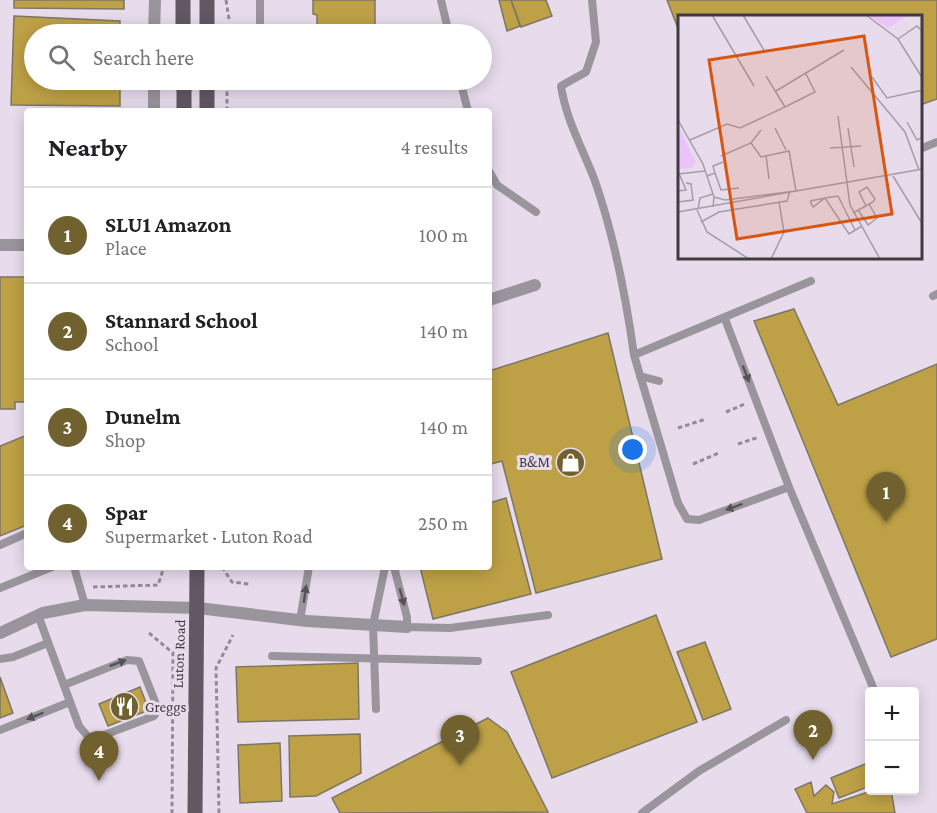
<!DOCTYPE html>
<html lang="en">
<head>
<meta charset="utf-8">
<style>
	body { margin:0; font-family:"Crimson Pro",serif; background:#f6f6f6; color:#202124 }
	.controls { position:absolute; right:18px; bottom:18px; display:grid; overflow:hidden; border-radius:6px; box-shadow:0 3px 15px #0003 }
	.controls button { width:54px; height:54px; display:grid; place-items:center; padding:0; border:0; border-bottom:2px solid #e0e0e0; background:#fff; color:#202124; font:30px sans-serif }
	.you { position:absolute; left:633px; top:450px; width:21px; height:21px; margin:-15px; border:4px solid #fff; border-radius:50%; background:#1a73e8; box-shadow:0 0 0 9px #1a73e833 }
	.badge { display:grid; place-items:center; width:39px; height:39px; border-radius:50%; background:#71612f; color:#fff; font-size:20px; font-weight:700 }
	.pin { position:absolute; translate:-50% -50px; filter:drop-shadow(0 2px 3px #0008) }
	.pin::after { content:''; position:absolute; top:32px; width:21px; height:18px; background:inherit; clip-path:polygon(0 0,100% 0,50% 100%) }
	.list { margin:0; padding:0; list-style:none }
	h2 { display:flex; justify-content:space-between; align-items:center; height:78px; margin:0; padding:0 24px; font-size:26px }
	h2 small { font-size:20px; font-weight:400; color:#757577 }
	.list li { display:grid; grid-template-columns:39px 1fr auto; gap:18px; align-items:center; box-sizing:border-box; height:96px; padding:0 24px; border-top:2px solid #e0e0e0 }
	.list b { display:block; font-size:22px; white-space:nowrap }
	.list p { margin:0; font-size:20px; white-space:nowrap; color:#757577 }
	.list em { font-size:20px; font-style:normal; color:#757577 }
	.icon { flex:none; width:33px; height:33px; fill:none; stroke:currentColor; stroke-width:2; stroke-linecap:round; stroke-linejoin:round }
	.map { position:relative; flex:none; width:937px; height:813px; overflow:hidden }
	.search { position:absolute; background:#fff; box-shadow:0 3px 15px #0003; left:24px; top:24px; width:468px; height:66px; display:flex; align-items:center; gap:15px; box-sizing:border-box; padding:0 21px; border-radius:33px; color:#757577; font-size:22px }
	.panel { position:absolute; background:#fff; box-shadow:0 3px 15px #0003; left:24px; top:108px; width:468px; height:462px; border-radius:6px }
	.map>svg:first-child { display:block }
</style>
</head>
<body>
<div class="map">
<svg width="937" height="813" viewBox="0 0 937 813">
	<rect width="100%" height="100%" fill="#e8dcec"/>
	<path fill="#bea146" stroke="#7c7666" stroke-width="1.5" d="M14,0h110v9l-110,-1z
		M313,0h62v34h-63v-9h5v-10l-4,-1z
		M499,0h12l9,26 -13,5z
		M511,0h35l6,16 -31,11z
		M667,0h270v99l-17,6v-89h-241v15z
		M14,16l106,5v13h-86v46h86v26l-109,-1z
		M0,277h27v125h-12v7h-15z
		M794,309l44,96 99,-41v275l-46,18 -137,-336z
		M608,333l54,226 -126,34 -34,-132 -11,3 -2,-8v-85z
		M27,435v90l-27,11v-90z
		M506,498l25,96 -98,25 -13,-52h69v-64z
		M656,615l41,107 -145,56 -41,-106z
		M705,642l26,67 -28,11 -26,-68z
		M358,663l1,56 -121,3 -2,-55z
		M0,677l13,36 -13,5z
		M140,687l9,23 -41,16 -9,-22z
		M488,718l19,14 41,80 -208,1 -8,-15z
		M360,734l1,39 -45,23 -26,1 -1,-61z
		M280,743l2,58 -42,2 -2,-58z
		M870,762v24l-31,12 -8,-20z
		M811,782l3,14 12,-11 8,7 -2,12 42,-14h17l4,23h-88l-12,-24z"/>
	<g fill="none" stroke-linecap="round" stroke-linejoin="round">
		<path stroke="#948b97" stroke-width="3" stroke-dasharray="4.5 3" stroke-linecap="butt" d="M226,0l3,19
			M227,111v-31
			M726,412l19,-8
			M678,428l28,-9
			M738,444l21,-7
			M693,464l26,-11
			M222,567l10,15 17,2
			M93,587l65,-2 6,-18
			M149,633l24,20 -1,160
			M219,813l-3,-145 17,-33"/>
		<path stroke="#9a959c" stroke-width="8" d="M441,0l8,34
			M592,0l4,42 -10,30 -25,14c5,34 22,63 34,95 19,55 31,116 39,174l177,-74
			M207,28l30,6 23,-1
			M260,34v-34
			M460,80l8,31
			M920,149l17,-7
			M489,171l8,14 39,27
			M933,296l4,-2
			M725,319l64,168 86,205
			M634,355l44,148 9,16 12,1 90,-33
			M640,376l19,5
			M0,545l27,-12
			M74,567l11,38
			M394,567l13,50v10l43,1 98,-13
			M0,588l52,-21
			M38,615l41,111 12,14 63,-24 4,-7 -19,-48 -12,-1 -63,25
			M300,620l9,-53
			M272,656l206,5
			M0,659l13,-2 35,-14
			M376,709l-3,-84 12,-58
			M0,730l70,-28
			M642,813l57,-42 87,-51"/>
		<path stroke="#9a959c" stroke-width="12" d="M154,34l1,-34
			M154,111v-31
			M0,245h27
			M489,300l46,-15
			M0,633l43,-20 42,-8 113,3 109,13 100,6"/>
		<path stroke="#615864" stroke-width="15" d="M183,0v34
			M207,34v-34
			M184,80v31
			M207,80v31
			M195,813l2,-246"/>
	</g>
	<defs><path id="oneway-solid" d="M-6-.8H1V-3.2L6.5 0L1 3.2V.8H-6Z" transform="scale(1.5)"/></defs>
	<g fill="#565258">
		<use href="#oneway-solid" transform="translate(746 374) rotate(69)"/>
		<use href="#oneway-solid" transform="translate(734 507) rotate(160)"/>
		<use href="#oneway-solid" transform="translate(305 594) rotate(-82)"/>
		<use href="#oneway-solid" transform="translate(402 597) rotate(75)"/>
		<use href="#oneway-solid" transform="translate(118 663) rotate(-21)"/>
		<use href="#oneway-solid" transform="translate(35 716) rotate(158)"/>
	</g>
	<defs>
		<symbol id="shop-disc" viewBox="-11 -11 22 22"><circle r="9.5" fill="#71612f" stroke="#e8dcec"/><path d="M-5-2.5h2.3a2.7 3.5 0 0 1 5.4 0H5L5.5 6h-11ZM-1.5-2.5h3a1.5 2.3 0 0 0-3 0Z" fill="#fff"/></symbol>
		<symbol id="restaurant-disc" viewBox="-11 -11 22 22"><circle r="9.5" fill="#71612f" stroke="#e8dcec"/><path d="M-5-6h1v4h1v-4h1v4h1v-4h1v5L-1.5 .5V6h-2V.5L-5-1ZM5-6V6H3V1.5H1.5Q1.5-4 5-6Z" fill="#fff"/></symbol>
	</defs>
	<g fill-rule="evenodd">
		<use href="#shop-disc" x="554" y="446" width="33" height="33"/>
		<use href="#restaurant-disc" x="108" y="690" width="33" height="33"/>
	</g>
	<g text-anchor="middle" stroke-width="6" stroke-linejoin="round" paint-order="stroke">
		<g font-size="15" fill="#403b42" stroke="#e8dcec" text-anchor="end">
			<text x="550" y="467">B&amp;M</text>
			<text x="145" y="712" text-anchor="start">Greggs</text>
		</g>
		<g font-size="15" fill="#403b42" stroke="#e8dcec">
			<text transform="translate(179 654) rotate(-88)" y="5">Luton Road</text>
		</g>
	</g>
	<g transform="translate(678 15)">
		<rect width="244" height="244" fill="#e8dcec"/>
		<path d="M190,0h41l-21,13zM0,111l18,36 -4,6 -14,1z" fill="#eac3f8"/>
		<path fill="none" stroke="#a59ca8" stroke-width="1.5" d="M34,0l42,71M65,0l22,37M188,0l32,24 25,40M220,24l19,-13 6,6M173,52l54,65 14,38M194,62l15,21 36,-8M98,76l68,-41M107,92l30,-15 -9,-18M160,101l12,89 30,54M0,105l25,44 11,33 -1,10M229,107l10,18 6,-3M97,113l11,22M170,113l6,39M12,125l37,-16 13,4 45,-21 -19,-31M73,128l10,14 28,-6 7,40M152,133l31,-2M88,140l3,24M43,141l30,-13 10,-13M0,156l8,19 -8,1M37,158l6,17 18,-2M0,159l27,-3M29,161l8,-3 -2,-7 10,-4M215,161l30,49M36,182l11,3 71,-9 127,-22M132,186l3,6 12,-9 13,-2 17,34M132,186l15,-3 24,36 13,-8M0,187l15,-2 -2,-16 -5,-1M20,194l2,-11 13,-4M19,195l10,22 42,27M180,195l10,15 9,-7 -8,-14M0,197l118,-21M175,198l20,-11 2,-3 -8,-12 -8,5 7,14M23,207l18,-10 68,-11 3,-10M93,244l13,-27 -5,-30"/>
		<path fill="#d75611" fill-opacity="0.15" stroke="#d75611" stroke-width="3" d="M186,21l28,178 -155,25 -28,-179z"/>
		<rect width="244" height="244" fill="none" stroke="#403b42" stroke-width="3"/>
	</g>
</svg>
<div class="controls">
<button>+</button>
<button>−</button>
</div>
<div class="you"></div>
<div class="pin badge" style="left:886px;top:522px">1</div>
<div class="pin badge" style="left:813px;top:760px">2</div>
<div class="pin badge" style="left:460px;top:765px">3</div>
<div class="pin badge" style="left:99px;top:781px">4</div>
<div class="search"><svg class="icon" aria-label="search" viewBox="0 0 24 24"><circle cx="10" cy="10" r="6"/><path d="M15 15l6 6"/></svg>Search here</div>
<section class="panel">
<h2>Nearby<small>4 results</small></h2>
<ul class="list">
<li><span class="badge">1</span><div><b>SLU1 Amazon</b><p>Place</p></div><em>100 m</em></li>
<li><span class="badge">2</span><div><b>Stannard School</b><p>School</p></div><em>140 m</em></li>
<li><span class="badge">3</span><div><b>Dunelm</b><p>Shop</p></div><em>140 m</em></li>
<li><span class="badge">4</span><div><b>Spar</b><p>Supermarket · Luton Road</p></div><em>250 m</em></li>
</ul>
</section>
</div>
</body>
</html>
